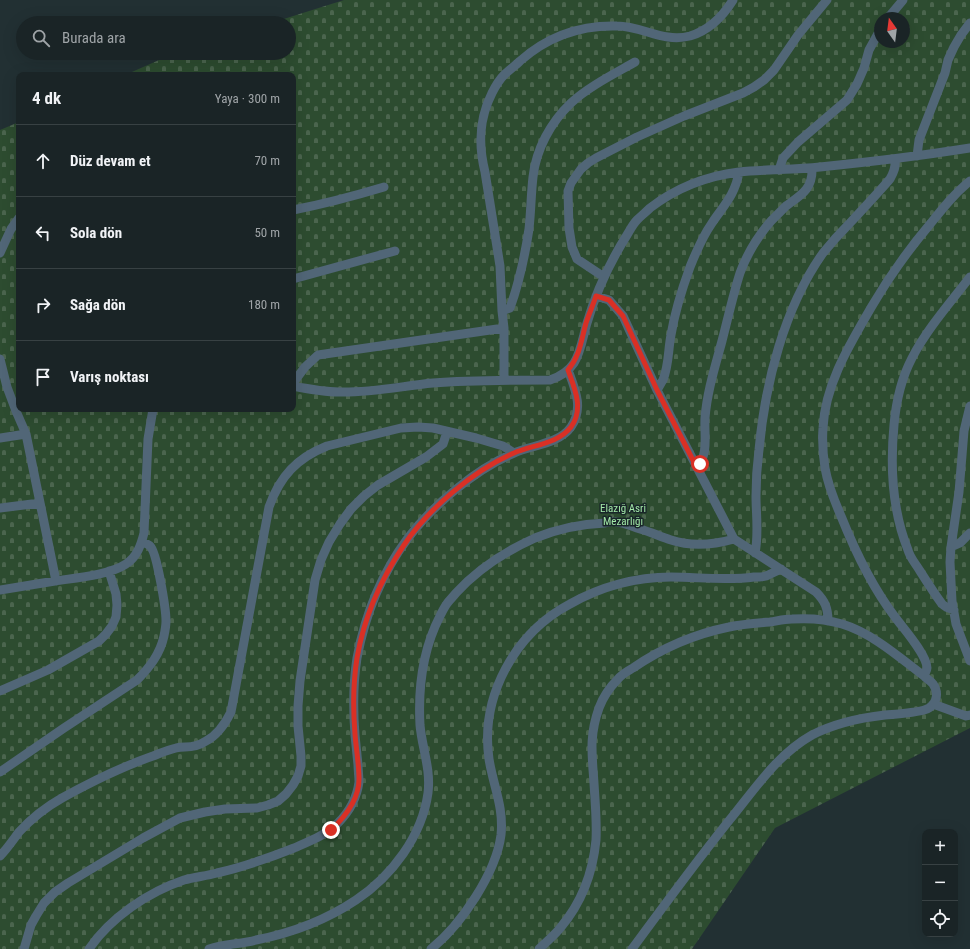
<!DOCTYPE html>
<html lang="tr">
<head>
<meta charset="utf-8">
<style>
	body { margin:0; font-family:"Roboto Condensed",sans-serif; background:#232c2e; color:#f1f3f6 }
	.controls { position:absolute; right:12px; bottom:12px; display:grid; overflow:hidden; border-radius:8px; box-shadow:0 4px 16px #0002 }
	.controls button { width:36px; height:36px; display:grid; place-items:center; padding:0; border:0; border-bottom:1px solid #384143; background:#1a2426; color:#f1f3f6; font:20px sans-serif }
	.compass { position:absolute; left:874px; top:12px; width:36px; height:36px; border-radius:50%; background:#1a2426; box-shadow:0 4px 16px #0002; rotate:346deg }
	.stop { position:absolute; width:12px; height:12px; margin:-9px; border:3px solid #d93025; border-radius:50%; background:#fff }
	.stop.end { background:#d93025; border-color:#fff; box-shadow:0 1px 4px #0008 }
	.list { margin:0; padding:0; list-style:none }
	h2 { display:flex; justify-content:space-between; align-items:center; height:52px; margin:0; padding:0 16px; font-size:17px }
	h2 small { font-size:13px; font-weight:400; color:#9fa4a7 }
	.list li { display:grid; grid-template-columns:26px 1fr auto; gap:12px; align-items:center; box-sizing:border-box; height:72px; padding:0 16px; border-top:1px solid #384143 }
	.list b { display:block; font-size:15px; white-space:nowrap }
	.list em { font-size:13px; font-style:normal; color:#9fa4a7 }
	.icon { flex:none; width:22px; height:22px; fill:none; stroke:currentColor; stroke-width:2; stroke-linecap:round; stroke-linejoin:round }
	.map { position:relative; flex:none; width:970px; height:949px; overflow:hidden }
	.search { position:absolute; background:#1a2426; box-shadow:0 4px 16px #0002; left:16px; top:16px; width:280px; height:44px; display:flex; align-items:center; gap:10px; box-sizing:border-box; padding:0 14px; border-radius:22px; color:#9fa4a7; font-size:15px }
	.panel { position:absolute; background:#1a2426; box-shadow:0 4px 16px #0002; left:16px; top:72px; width:280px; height:340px; border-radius:8px }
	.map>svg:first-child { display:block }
</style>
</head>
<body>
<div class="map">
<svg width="970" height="949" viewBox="0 0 970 949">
	<defs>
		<pattern id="cemetery-stones" width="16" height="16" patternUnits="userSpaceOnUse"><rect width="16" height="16" fill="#2d4c30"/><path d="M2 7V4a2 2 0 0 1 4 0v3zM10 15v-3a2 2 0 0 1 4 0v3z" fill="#4b654e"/></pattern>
	</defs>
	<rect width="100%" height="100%" fill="#223033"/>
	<path fill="url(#cemetery-stones)" fill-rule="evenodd" d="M344,0h626v728l-195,100 -83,121h-692v-819l19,-8v287h274v-334h-168l50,-22h114v-30h-18zM880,18h24v24h-24z"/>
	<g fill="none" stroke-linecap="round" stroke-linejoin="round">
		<path stroke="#516677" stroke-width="9" d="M888,18l15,-18
			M917,156l2,-16 26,-67 3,-13 6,-13 7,-12 9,-12
			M779,170l4,-12 15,-16 49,-42 10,-16 7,-16 5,-18 11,-20
			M293,210c31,-6 61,-14 91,-23
			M0,253l11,-24 8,-11
			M604,277l-27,-18 -5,-12 -3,-19 -1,-37 3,-8 10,-14 7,-6 8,-5 41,-21 47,-21 59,-23 11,-6 10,-7 10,-10 24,-35 29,-35
			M293,279l102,-28
			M596,296l13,4 14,16 34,74 77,149 82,53c9,9 12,16 12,29
			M502,311l8,-3c9,-25 15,-53 19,-79 2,-18 2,-35 4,-52 3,-28 18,-55 38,-74 17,-16 43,-29 64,-41
			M0,359l7,28 9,24 10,23 30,147
			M504,380v-52l-2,-17 -2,-45 -15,-94c-7,-28 -6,-53 7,-79 3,-6 7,-13 12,-18 5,-5 11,-9 16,-14 27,-24 60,-36 97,-35 26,0 46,17 73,10 20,-6 33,-20 43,-36
			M293,383l12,-16 13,-12 186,-27
			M293,386c15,3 30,6 46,6 31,1 63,-6 94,-9 39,-3 78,-3 117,-3 9,-3 18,-8 24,-17 7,-11 9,-27 13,-40 9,-31 23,-61 40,-88 3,-5 6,-11 10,-15 4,-4 9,-8 13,-12 26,-20 57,-32 89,-36 27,-3 54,-2 81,-5 50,-5 100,-11 150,-19
			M657,390c2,-3 4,-7 6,-10 6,-15 5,-30 8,-45 4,-24 11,-46 19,-68 6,-15 13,-31 22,-44 12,-18 23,-28 27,-51
			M970,406l-6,25 -5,61 -8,55 -1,15 2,39 4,23 14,37
			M0,438l26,-4
			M697,468c12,-15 7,-32 8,-50 2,-26 10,-51 17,-77 6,-23 11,-46 18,-68 7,-19 18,-37 31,-52 5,-5 10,-10 15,-15 15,-11 27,-17 26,-38
			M0,508l40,-5
			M951,547l9,-4 10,-10
			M755,553c4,-19 1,-38 1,-57 0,-16 1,-31 3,-46 6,-66 25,-142 64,-197 8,-10 17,-20 26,-29 14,-15 28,-30 41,-45 4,-7 6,-12 5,-20
			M0,590c18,-3 36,-6 55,-9 19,-3 55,-6 71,-17 11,-7 15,-19 18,-31l4,-94 5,-30
			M954,610l-8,-3 -4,-3c-8,-11 -15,-22 -22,-33 -4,-7 -10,-13 -12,-21 -16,-40 -18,-83 -14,-125 2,-23 7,-46 18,-67 15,-29 38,-55 58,-81
			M924,676c1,-3 3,-6 3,-8 0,-13 -24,-40 -32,-51 -23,-30 -40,-66 -54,-101 -7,-16 -13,-31 -16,-48 -2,-13 -3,-26 -2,-40 2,-44 27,-84 49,-122 17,-29 37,-57 59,-83 12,-15 24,-30 39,-42
			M0,691l48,-21 51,-29 7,-7 6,-8 4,-9 1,-12 -1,-11 -7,-23
			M933,704l33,12 4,-1
			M0,772l64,-44 73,-48c13,-13 23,-26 27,-44 1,-5 2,-10 2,-15 0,-11 -9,-69 -16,-75 -2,-2 -5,-3 -8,-4
			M0,856c7,-7 13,-16 19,-24 12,-13 27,-25 43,-34 29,-16 59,-31 91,-42 8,-3 15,-6 23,-8 3,-1 6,-1 9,-1 7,0 15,-2 21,-6 12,-6 19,-17 25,-29l38,-205c11,-31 28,-49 58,-61l74,-18 17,-1 15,1 43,10 27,8 11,7
			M24,949l7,-24 5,-9 8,-13 11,-11 13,-9 75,-45 37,-20 25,-6 20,-3 32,-1 11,-3 10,-4 8,-7 7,-9 5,-9 3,-10v-10l-3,-30v-20l2,-25 15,-101 6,-20 8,-18 11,-18 11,-15 13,-13 14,-11 48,-28 17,-13 4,-12
			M89,949c21,-31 59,-57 95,-69 11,-3 22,-4 33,-7 26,-6 52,-15 77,-25 16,-7 32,-13 44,-25 11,-11 19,-26 21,-41 0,-6 -1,-12 -1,-17 -1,-10 -2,-20 -3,-30 -2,-25 -2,-51 2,-77 8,-43 25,-85 51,-120 25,-33 68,-69 106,-85 18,-8 45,-9 57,-26 13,-19 4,-38 -3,-57
			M209,949c16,-5 32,-5 47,-9 36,-7 70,-20 100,-40 36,-24 66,-64 72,-107 3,-24 -6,-45 -8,-68 -2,-37 3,-76 20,-109 2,-4 4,-8 6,-11 3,-5 7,-8 10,-12 22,-24 50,-42 79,-55 22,-9 46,-14 70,-15 4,-1 9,-2 12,-1 8,1 16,5 23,7 11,3 21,8 31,11 21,7 42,5 63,-1
			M431,949c30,-24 65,-76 70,-114 3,-28 -8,-50 -12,-76 -9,-63 26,-126 81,-155 30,-17 66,-27 101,-27 27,0 56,4 83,0 4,0 9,0 12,-1 5,-2 10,-5 15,-7
			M539,949c7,-7 16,-14 22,-22 21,-25 32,-56 35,-87 1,-19 -1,-39 -2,-57 -2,-29 -5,-47 5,-75 4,-11 11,-21 19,-29 4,-5 10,-8 15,-11 29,-20 62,-34 96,-41 13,-3 27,-4 41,-5 7,-1 14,-3 22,-3 16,-1 34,0 50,5 30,9 57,33 82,52 3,3 7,5 9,8 6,8 4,19 -4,24 -8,5 -34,6 -44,7 -26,3 -50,8 -73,20 -32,18 -53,48 -76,77 -36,44 -70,91 -104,137"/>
	</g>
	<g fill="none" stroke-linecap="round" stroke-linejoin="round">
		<path stroke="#d93025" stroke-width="5" d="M331,830c14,-13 28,-31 28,-51 0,-15 -3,-31 -4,-45 -2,-25 -2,-51 2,-76 7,-41 24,-79 47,-113 24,-36 70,-75 110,-92 18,-8 44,-9 57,-26 13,-18 4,-38 -3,-57 12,-14 13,-29 18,-47 3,-9 7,-18 10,-27l13,4 14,16 34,74 40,78 3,-4"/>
	</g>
	<g text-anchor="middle" stroke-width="3" stroke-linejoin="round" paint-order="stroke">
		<g font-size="11" fill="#a2e7a7" stroke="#192629">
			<text x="623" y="512">Elazığ Asri<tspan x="623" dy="13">Mezarlığı</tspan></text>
		</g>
	</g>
</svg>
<div class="controls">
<button>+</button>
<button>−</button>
<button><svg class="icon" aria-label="locate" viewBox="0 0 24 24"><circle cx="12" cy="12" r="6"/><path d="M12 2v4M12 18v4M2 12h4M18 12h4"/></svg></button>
</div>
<svg class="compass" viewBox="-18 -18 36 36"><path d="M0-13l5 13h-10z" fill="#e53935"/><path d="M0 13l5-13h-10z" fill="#9fa4a7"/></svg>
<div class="stop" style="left:700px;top:464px"></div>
<div class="stop end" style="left:331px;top:830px"></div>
<div class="search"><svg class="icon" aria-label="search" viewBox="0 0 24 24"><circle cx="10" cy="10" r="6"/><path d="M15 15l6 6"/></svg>Burada ara</div>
<section class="panel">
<h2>4 dk<small>Yaya · 300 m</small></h2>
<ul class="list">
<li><svg class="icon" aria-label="ahead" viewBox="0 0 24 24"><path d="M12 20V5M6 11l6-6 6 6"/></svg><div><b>Düz devam et</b></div><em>70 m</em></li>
<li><svg class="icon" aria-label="left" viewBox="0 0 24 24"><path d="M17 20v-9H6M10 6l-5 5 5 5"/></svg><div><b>Sola dön</b></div><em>50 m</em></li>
<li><svg class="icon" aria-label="right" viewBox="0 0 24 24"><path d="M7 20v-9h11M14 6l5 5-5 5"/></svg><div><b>Sağa dön</b></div><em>180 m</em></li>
<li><svg class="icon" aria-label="arrive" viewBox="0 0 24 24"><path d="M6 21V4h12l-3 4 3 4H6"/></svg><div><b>Varış noktası</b></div></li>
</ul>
</section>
</div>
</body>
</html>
